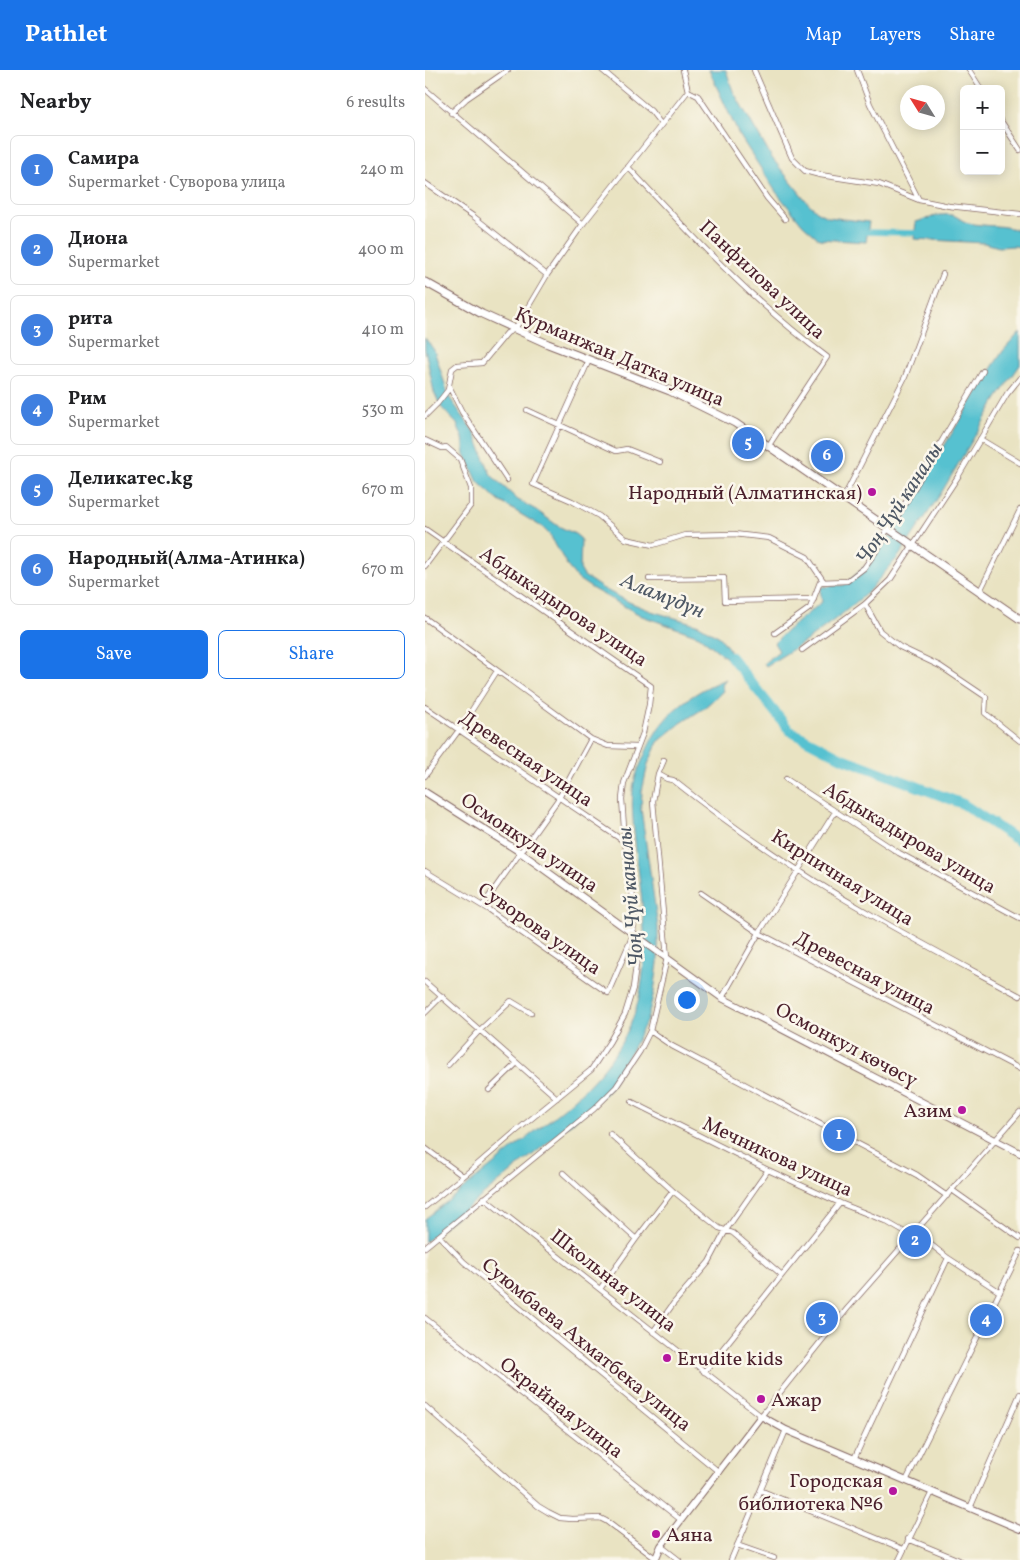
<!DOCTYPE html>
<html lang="en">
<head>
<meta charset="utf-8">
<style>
	body { margin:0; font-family:Vollkorn,serif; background:#f2f2f2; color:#202124 }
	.controls { position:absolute; right:15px; top:15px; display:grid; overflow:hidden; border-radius:8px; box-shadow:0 2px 12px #0003 }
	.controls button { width:45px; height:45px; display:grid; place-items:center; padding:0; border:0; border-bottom:1px solid #e0e0e0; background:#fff; color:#202124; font:25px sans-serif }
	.compass { position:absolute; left:475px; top:15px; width:45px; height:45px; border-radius:50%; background:#fff; box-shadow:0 2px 12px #0003; rotate:307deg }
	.you { position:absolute; left:261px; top:929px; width:18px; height:18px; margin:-12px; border:4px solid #fff; border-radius:50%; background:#1a73e8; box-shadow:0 0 0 8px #1a73e833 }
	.badge { display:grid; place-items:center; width:32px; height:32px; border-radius:50%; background:#1a73e8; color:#fff; font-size:16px; font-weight:700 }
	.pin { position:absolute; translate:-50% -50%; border:2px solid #fff; box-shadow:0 1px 5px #0006 }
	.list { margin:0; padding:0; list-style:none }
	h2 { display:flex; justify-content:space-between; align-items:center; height:65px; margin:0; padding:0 20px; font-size:21px }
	h2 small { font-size:16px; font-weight:400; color:#757577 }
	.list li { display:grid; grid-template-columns:32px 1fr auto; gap:15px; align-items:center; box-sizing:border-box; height:70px; margin:0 10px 10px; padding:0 10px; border:1px solid #e0e0e0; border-radius:8px }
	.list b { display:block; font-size:19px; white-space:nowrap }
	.list p { margin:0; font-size:16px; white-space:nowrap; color:#757577 }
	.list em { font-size:16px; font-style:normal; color:#757577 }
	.actions { display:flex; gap:10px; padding:15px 20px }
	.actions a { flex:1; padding:11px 0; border:1px solid #1a73e8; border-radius:8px; text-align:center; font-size:18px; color:#1a73e8 }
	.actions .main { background:#1a73e8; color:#fff }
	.map { position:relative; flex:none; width:595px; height:1490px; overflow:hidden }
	header { display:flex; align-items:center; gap:30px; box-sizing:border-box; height:70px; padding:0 25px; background:#1a73e8; color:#fff }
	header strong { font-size:24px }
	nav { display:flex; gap:28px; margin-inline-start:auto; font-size:18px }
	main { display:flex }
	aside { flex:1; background:#fff }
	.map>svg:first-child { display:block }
</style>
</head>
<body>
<header>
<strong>Pathlet</strong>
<nav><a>Map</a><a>Layers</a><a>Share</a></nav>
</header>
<main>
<aside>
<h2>Nearby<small>6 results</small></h2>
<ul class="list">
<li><span class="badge" style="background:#3f7fe0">1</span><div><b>Самира</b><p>Supermarket · Суворова улица</p></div><em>240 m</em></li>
<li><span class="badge" style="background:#3f7fe0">2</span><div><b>Диона</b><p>Supermarket</p></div><em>400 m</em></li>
<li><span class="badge" style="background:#3f7fe0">3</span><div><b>рита</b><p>Supermarket</p></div><em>410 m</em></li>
<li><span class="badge" style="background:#3f7fe0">4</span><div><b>Рим</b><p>Supermarket</p></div><em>530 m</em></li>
<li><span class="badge" style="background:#3f7fe0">5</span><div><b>Деликатес.kg</b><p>Supermarket</p></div><em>670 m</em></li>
<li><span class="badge" style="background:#3f7fe0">6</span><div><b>Народный(Алма-Атинка)</b><p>Supermarket</p></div><em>670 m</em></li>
</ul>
<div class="actions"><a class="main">Save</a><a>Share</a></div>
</aside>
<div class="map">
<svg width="595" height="1490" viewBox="0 0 595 1490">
	<rect width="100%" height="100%" fill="#fbf7ec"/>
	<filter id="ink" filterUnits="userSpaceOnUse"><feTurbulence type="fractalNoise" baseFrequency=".02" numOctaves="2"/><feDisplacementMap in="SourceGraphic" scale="10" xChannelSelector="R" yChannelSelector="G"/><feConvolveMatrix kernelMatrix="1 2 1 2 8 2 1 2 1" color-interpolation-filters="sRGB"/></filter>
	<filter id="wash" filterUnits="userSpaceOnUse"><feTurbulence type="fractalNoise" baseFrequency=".0096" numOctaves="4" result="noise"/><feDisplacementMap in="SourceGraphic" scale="20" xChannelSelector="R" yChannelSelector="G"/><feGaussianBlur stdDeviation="1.12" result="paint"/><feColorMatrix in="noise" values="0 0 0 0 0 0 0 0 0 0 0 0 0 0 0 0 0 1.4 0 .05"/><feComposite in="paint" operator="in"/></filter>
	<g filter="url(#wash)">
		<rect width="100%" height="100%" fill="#e9e3c2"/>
		<path fill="#56c1d0" stroke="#50707e" d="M284,0h17l7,21 39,67 36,45 11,10 9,4 41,5 -3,20 -47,-3 -16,-14 -27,-33 -38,-59z
			M514,145c5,0 11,-1 16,1 5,2 8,6 14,7 17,4 34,1 51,8v16l-6,-1 -15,1 -15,-4 -70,-4 2,-17z
			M595,262v33l-24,35 -56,95 -41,61 -32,37 -25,21 -36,27 -40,25 -2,-3 15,-12 -5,-8 12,-12 36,-29 -2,-13 2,-2 22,-2 25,-22 14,-16 106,-175 14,-21z
			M0,268l9,12 15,47 25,35 17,43 27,25 18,10 22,16 17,8 6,5 -1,30 4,7 18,12 27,14 22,9 48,14 10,6 11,6 22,30 -6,3 -7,-10 -30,-24 -57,-20 -49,-27 -15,-10 -10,-12 -18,-32 -8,-8 -43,-26 -21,-19 -13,-28 -2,-16 -6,-14 -16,-17 -7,-15 -9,-43z
			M301,609l-5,6 2,6 -19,17 -23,15 -23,19 -10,22 -6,27 -1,18 17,118v36l-4,29 -7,28 -11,22 -27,48 -21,20 -163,132v-23c32,-25 63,-50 95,-76 40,-31 81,-61 105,-107 30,-58 18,-124 11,-186 -2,-20 -5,-40 -3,-60 1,-13 7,-24 12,-36 3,-7 6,-14 10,-20 15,-26 44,-45 71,-55z"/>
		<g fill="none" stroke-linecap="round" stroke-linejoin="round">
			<path stroke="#56c1d0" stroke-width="5.5" d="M436,162l61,1"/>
			<path stroke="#56c1d0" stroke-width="10" d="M306,587l59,74 50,26 123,47 57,38"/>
		</g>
	</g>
	<g filter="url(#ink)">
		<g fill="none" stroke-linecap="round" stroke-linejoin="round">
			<defs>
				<path id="street" d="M177,0l49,41 10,13
					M258,0l5,21 10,5 69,102 18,21
					M329,0l38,88 13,13 15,4 59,9 40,16 30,6 71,8
					M432,0l13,34 49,96
					M544,0l12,19
					M0,19l158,135
					M26,43l15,-14 42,-29
					M576,51l19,29
					M203,97c62,67 126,136 199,190l-58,88
					M0,113l48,33 74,59
					M164,290l-56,124 39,17 27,15 27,23 27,6 32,-10 49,-1 35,4 38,19 17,25
					M24,316l13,26 45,68
					M102,340l89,41 11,-2 33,13
					M0,346l12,-12 11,-14 4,-21 5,-4 25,-2 25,-30 8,-4 32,-54 36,-51 105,-133
					M555,369l40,24
					M0,370l17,8 4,-1 14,12 11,29v17l-46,61
					M419,427l61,-120 38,-103
					M0,459l226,157 -2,19 -6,28 -19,50 -2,16 3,43
					M224,509l75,-1 1,23 89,-2
					M555,521l40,-81
					M440,534l15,27 20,16 40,19 46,31 -1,16 35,28
					M0,548l166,121 17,7 29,1
					M350,563l35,-25 10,-26 27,-1 17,-13 12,-17 7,-10 2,-8 11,-14 87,-148
					M377,580l63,-46 25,-24 69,-105 48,-81 13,-16
					M0,637l200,135 10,70 -2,21 4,25 -4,30 -8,26 -15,27 -19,29 -76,62 -44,38 -46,37
					M233,704l9,5 6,1c64,51 133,98 204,138 47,27 95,52 143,78
					M0,706l34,-46 38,-59
					M361,709l113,74 121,65
					M0,801l64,39 119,83 25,-58
					M276,823l58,40 261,136
					M58,835l76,-107 32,-59
					M0,912l132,116
					M297,928l37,-65 76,-121
					M0,943l17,-17
					M225,961l22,15 245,129 30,21
					M23,995l32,-35 31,-29 20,12
					M64,1020l28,-27
					M207,1032l136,68 72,33 45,18 26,15
					M185,1064l63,57 46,37 14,5 49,42
					M0,1078l38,28
					M138,1103l73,66
					M527,1120l68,48
					M59,1128l277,218 86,-107 173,-197
					M490,1162l33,26 52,34
					M14,1166l25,26 255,210
					M0,1177l169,-138 22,-22 24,-36 10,-20 17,-73 -14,-157 5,-27 6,-14
					M175,1219l36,-50 37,-48
					M0,1248l256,202
					M228,1262l20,-28 36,-42 17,-32 42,-60
					M279,1302l136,-169
					M0,1336l113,100 10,6 12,6 12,1 28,-1 6,3 49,37
					M429,1389l94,-201
					M481,1411l114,-230
					M337,1421l141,58
					M545,1438l50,-114
					M483,1469l51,21
					M312,1475l37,13
					M236,1476l18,14
					M306,1490l55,-130
					M474,1490l33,-68"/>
				<path id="secondary" d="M0,722l95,60 202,146 298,155
					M230,1490l6,-14 100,-130 25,14 234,99"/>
				<path id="primary" d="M0,212l57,32 66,30 122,47 65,32 285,196"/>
			</defs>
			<use href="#street" stroke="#826460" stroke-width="6"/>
			<use href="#secondary" stroke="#826460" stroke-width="8"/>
			<use href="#primary" stroke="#826460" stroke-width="9"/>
			<use href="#street" stroke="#fff" stroke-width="4.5"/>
			<use href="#secondary" stroke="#fff" stroke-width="6"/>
			<use href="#primary" stroke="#fff" stroke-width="7"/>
		</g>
	</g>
	<g fill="#b5179e" stroke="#fbf7ec" stroke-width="2">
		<circle cx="447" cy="422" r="5"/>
		<circle cx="537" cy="1040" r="5"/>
		<circle cx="242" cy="1288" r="5"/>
		<circle cx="336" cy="1329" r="5"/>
		<circle cx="468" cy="1421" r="5"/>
		<circle cx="231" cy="1464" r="5"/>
	</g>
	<g text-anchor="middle" stroke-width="5" stroke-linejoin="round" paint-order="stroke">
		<g font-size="20" fill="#4a1f2b" stroke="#fbf7ec">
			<text transform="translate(338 209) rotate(43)" y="7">Панфилова улица</text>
			<text transform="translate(195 286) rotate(23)" y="7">Курманжан Датка улица</text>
			<text transform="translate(139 536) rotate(34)" y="7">Абдыкадырова улица</text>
			<text transform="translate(102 688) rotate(34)" y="7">Древесная улица</text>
			<text transform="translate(485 767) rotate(31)" y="7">Абдыкадырова улица</text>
			<text transform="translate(105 772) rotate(34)" y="7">Осмонкула улица</text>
			<text transform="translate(418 807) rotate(32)" y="7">Кирпичная улица</text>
			<text transform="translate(115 858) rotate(35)" y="7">Суворова улица</text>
			<text transform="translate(440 902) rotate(28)" y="7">Древесная улица</text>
			<text transform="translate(422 974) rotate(28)" y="7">Осмонкул көчөсү</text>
			<text transform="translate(353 1086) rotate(25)" y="7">Мечникова улица</text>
			<text transform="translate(189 1210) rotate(38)" y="7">Школьная улица</text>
			<text transform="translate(162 1274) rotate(39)" y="7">Суюмбаева Ахматбека улица</text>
			<text transform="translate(137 1337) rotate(38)" y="7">Окрайная улица</text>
		</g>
		<g font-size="20" fill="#4a1f2b" stroke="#fbf7ec" text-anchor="end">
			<text x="437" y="429">Народный (Алматинская)</text>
			<text x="527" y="1047">Азим</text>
			<text x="252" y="1295" text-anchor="start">Erudite kids</text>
			<text x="346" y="1336" text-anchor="start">Ажар</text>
			<text x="458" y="1417">Городская<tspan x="458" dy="23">библиотека №6</tspan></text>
			<text x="241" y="1471" text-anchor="start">Аяна</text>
		</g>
		<g font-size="21" font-style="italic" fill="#4e5865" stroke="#fbf7ec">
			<text transform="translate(474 433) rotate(-57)" y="7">Чоң Чүй каналы</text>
			<text transform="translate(238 525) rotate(22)" y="7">Аламүдүн</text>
			<text transform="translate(205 827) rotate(-95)" y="7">Чоң Чүй каналы</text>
		</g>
	</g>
</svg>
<div class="controls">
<button>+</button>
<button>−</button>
</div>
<svg class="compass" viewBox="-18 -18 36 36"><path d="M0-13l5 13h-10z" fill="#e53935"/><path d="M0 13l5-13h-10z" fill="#757577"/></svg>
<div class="you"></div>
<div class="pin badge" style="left:414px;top:1065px;background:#3f7fe0">1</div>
<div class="pin badge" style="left:490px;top:1171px;background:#3f7fe0">2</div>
<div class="pin badge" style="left:397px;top:1248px;background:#3f7fe0">3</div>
<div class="pin badge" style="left:561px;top:1250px;background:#3f7fe0">4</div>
<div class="pin badge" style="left:323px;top:373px;background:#3f7fe0">5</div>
<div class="pin badge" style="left:402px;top:386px;background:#3f7fe0">6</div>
</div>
</main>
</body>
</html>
